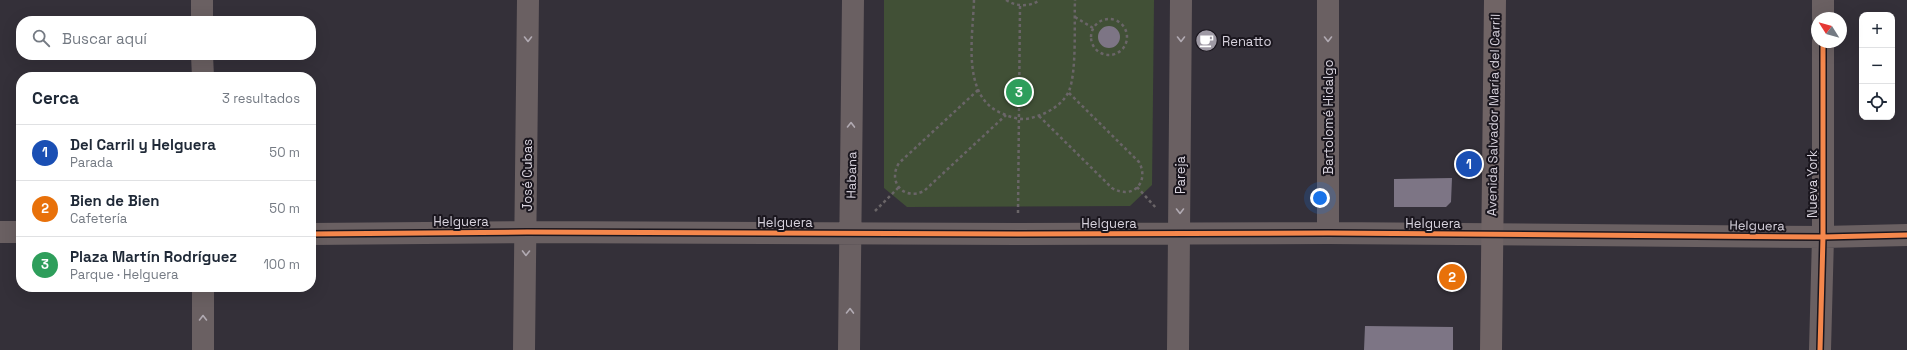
<!DOCTYPE html>
<html lang="es">
<head>
<meta charset="utf-8">
<style>
	body { margin:0; font-family:"Space Grotesk",sans-serif; background:#f6f6f7; color:#1f2937 }
	.controls { position:absolute; right:12px; top:12px; display:grid; overflow:hidden; border-radius:8px; box-shadow:0 4px 16px #0002 }
	.controls button { width:36px; height:36px; display:grid; place-items:center; padding:0; border:0; border-bottom:1px solid #e0e1e3; background:#fff; color:#1f2937; font:20px sans-serif }
	.compass { position:absolute; left:1811px; top:12px; width:36px; height:36px; border-radius:50%; background:#fff; box-shadow:0 4px 16px #0002; rotate:307deg }
	.you { position:absolute; left:1320px; top:198px; width:14px; height:14px; margin:-10px; border:3px solid #fff; border-radius:50%; background:#1a73e8; box-shadow:0 0 0 6px #1a73e833 }
	.badge { display:grid; place-items:center; width:26px; height:26px; border-radius:50%; background:#b45309; color:#fff; font-size:13px; font-weight:700 }
	.pin { position:absolute; translate:-50% -50%; border:2px solid #fff; box-shadow:0 1px 4px #0006 }
	.list { margin:0; padding:0; list-style:none }
	h2 { display:flex; justify-content:space-between; align-items:center; height:52px; margin:0; padding:0 16px; font-size:17px }
	h2 small { font-size:13px; font-weight:400; color:#747a83 }
	.list li { display:grid; grid-template-columns:26px 1fr auto; gap:12px; align-items:center; box-sizing:border-box; height:56px; padding:0 16px; border-top:1px solid #e0e1e3 }
	.list b { display:block; font-size:15px; white-space:nowrap }
	.list p { margin:0; font-size:13px; white-space:nowrap; color:#747a83 }
	.list em { font-size:13px; font-style:normal; color:#747a83 }
	.icon { flex:none; width:22px; height:22px; fill:none; stroke:currentColor; stroke-width:2; stroke-linecap:round; stroke-linejoin:round }
	.map { position:relative; flex:none; width:1907px; height:350px; overflow:hidden }
	.search { position:absolute; background:#fff; box-shadow:0 4px 16px #0002; left:16px; top:16px; width:300px; height:44px; display:flex; align-items:center; gap:10px; box-sizing:border-box; padding:0 14px; border-radius:16px; color:#747a83; font-size:15px }
	.panel { position:absolute; background:#fff; box-shadow:0 4px 16px #0002; left:16px; top:72px; width:300px; height:220px; border-radius:16px }
	.map>svg:first-child { display:block }
</style>
</head>
<body>
<div class="map">
<svg width="1907" height="350" viewBox="0 0 1907 350">
	<rect width="100%" height="100%" fill="#343039"/>
	<path fill="#415036" d="M884,0h270l-2,185 -22,21 -223,1 -23,-19z"/>
	<path fill="#7d7585" d="M1098 37a11 11 0 1 1 22 0a11 11 0 1 1-22 0Z
		M1452,178l-1,24 -5,5h-52v-28z
		M1365,326l88,1v23h-89z"/>
	<g fill="none" stroke-linecap="round" stroke-linejoin="round">
		<path stroke="#6a6568" stroke-width="2.5" stroke-dasharray="3 3" stroke-linecap="butt" d="M974,0c-1,36 -13,96 27,113 9,4 20,8 30,5 15,-4 31,-12 38,-27 8,-20 5,-68 6,-91
			M1006,0c11,7 23,7 34,0
			M1075,17l18,11
			M1091 37a18 18 0 1 1 36 0a18 18 0 1 1-36 0Z
			M978,90l-79,73c-12,19 5,38 25,28l82,-76
			M1039,116l73,72c20,12 38,-5 27,-26l-71,-70
			M1137,187l20,22
			M875,211l24,-24
			M1018,213l2,-207"/>
		<path stroke="#6a6062" stroke-width="22" d="M202,0v21
			M1328,0v233
			M1823,0v18
			M202,55l1,22
			M0,232h21
			M311,234l216,-2 491,2 310,-1 495,4 84,-2
			M203,350v-63
			M524,350l4,-350
			M849,350l4,-350
			M1178,350l3,-350
			M1820,350l3,-113v-195"/>
		<path stroke="#706465" stroke-width="22" d="M1491,350l4,-350"/>
		<defs>
			<path id="cycleway" d="M311,234l216,-2 491,2 310,-1 495,4 84,-2
				M1820,350l3,-113v-195"/>
		</defs>
		<use href="#cycleway" stroke="#1a161e" stroke-width="8"/>
		<use href="#cycleway" stroke="#f5874c" stroke-width="5"/>
	</g>
	<defs><path id="oneway-chevron" d="M-2-3.5L2.5 0L-2 3.5" fill="none" stroke-width="1.6" stroke-linecap="round" stroke-linejoin="round"/></defs>
	<g stroke="#b1aab2">
		<use href="#oneway-chevron" transform="translate(528 39) rotate(90)"/>
		<use href="#oneway-chevron" transform="translate(1181 39) rotate(90)"/>
		<use href="#oneway-chevron" transform="translate(1328 39) rotate(90)"/>
		<use href="#oneway-chevron" transform="translate(851 125) rotate(-89)"/>
		<use href="#oneway-chevron" transform="translate(1180 211) rotate(90)"/>
		<use href="#oneway-chevron" transform="translate(526 253) rotate(91)"/>
		<use href="#oneway-chevron" transform="translate(850 311) rotate(-89)"/>
		<use href="#oneway-chevron" transform="translate(203 318) rotate(-90)"/>
	</g>
	<defs>
		<symbol id="cafe-disc" viewBox="-11 -11 22 22"><circle r="9.5" fill="#9e99a4" stroke="#1a161e"/><path d="M-5.5-4.5H6V0H3Q3 3.5 0 3.5H-2.5Q-5.5 3.5-5.5 0ZM3-3.2v2h1.7v-2ZM-6 4.5H4V6H-6Z" fill="#fff"/></symbol>
	</defs>
	<g fill-rule="evenodd">
		<use href="#cafe-disc" x="1194" y="28" width="25" height="25"/>
	</g>
	<g text-anchor="middle" stroke-width="4" stroke-linejoin="round" paint-order="stroke">
		<g font-size="13" fill="#d7d2dd" stroke="#1a161e" text-anchor="start">
			<text x="1222" y="46">Renatto</text>
		</g>
		<g font-size="13" fill="#d7d2dd" stroke="#1a161e">
			<text transform="translate(1493 115) rotate(-89)" y="5">Avenida Salvador María del Carril</text>
			<text transform="translate(1328 117) rotate(-90)" y="5">Bartolomé Hidalgo</text>
			<text transform="translate(527 175) rotate(-90)" y="5">José Cubas</text>
			<text transform="translate(851 175) rotate(-89)" y="5">Habana</text>
			<text transform="translate(1180 175) rotate(-90)" y="5">Pareja</text>
			<text transform="translate(1812 184) rotate(-90)" y="5">Nueva York</text>
			<text x="461" y="226">Helguera</text>
			<text x="785" y="227">Helguera</text>
			<text x="1109" y="228">Helguera</text>
			<text x="1433" y="228">Helguera</text>
			<text transform="translate(1757 225) rotate(1)" y="5">Helguera</text>
		</g>
	</g>
</svg>
<div class="controls">
<button>+</button>
<button>−</button>
<button><svg class="icon" aria-label="locate" viewBox="0 0 24 24"><circle cx="12" cy="12" r="6"/><path d="M12 2v4M12 18v4M2 12h4M18 12h4"/></svg></button>
</div>
<svg class="compass" viewBox="-18 -18 36 36"><path d="M0-13l5 13h-10z" fill="#e53935"/><path d="M0 13l5-13h-10z" fill="#747a83"/></svg>
<div class="you"></div>
<div class="pin badge" style="left:1469px;top:164px;background:#1a4fb4">1</div>
<div class="pin badge" style="left:1452px;top:277px;background:#e8710a">2</div>
<div class="pin badge" style="left:1019px;top:92px;background:#2e9e5b">3</div>
<div class="search"><svg class="icon" aria-label="search" viewBox="0 0 24 24"><circle cx="10" cy="10" r="6"/><path d="M15 15l6 6"/></svg>Buscar aquí</div>
<section class="panel">
<h2>Cerca<small>3 resultados</small></h2>
<ul class="list">
<li><span class="badge" style="background:#1a4fb4">1</span><div><b>Del Carril y Helguera</b><p>Parada</p></div><em>50 m</em></li>
<li><span class="badge" style="background:#e8710a">2</span><div><b>Bien de Bien</b><p>Cafetería</p></div><em>50 m</em></li>
<li><span class="badge" style="background:#2e9e5b">3</span><div><b>Plaza Martín Rodríguez</b><p>Parque · Helguera</p></div><em>100 m</em></li>
</ul>
</section>
</div>
</body>
</html>
